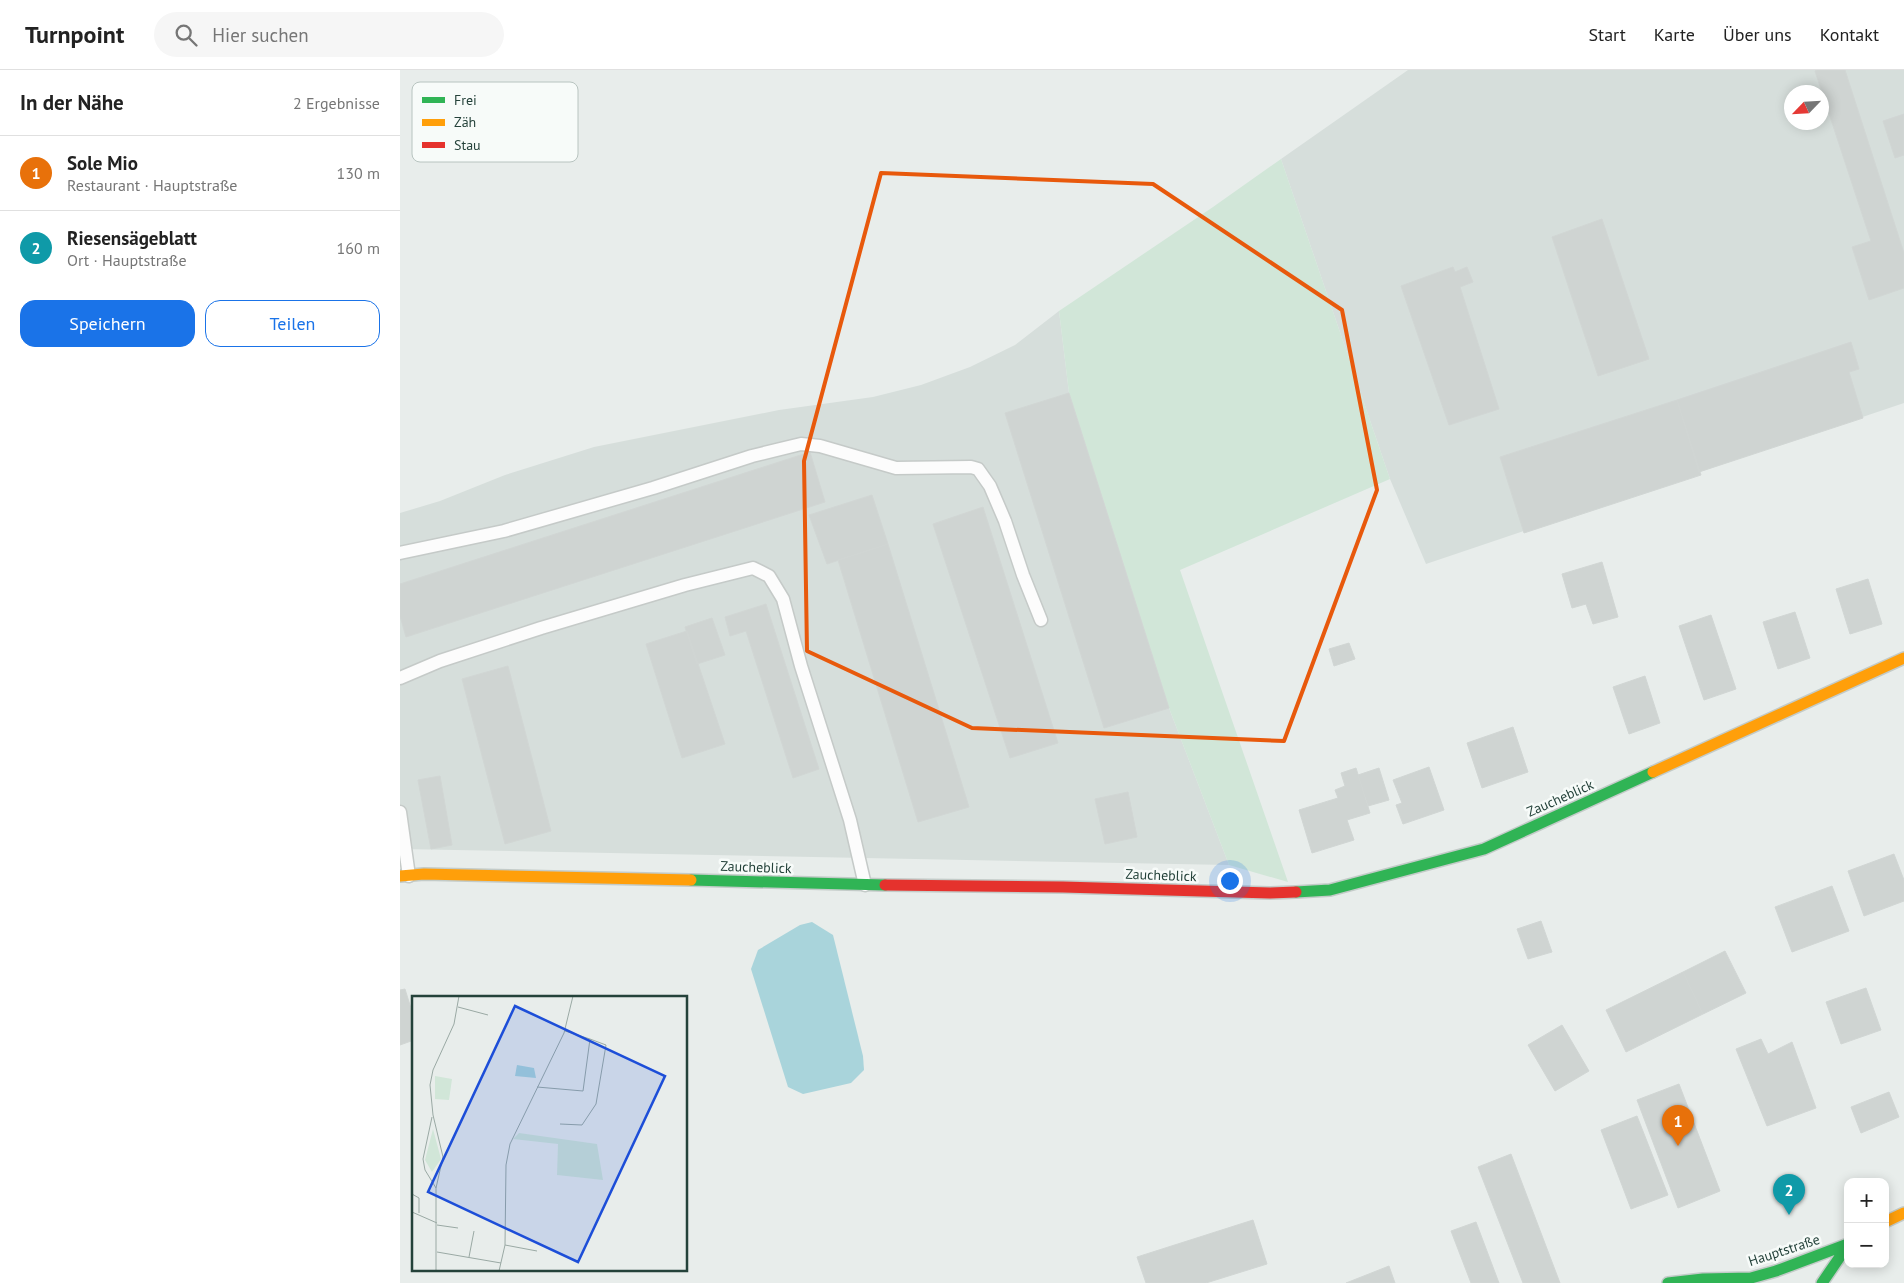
<!DOCTYPE html>
<html lang="de">
<head>
<meta charset="utf-8">
<style>
	body { margin:0; font-family:"PT Sans",sans-serif; background:#f6f6f6; color:#222 }
	.controls { position:absolute; right:15px; bottom:15px; display:grid; overflow:hidden; border-radius:10px; box-shadow:0 2px 12px #0003 }
	.controls button { width:45px; height:45px; display:grid; place-items:center; padding:0; border:0; border-bottom:1px solid #e0e0e0; background:#fff; color:#222; font:25px sans-serif }
	.compass { position:absolute; left:1384px; top:15px; width:45px; height:45px; border-radius:50%; background:#fff; box-shadow:0 2px 12px #0003; rotate:245deg }
	.you { position:absolute; left:829px; top:810px; width:18px; height:18px; margin:-12px; border:4px solid #fff; border-radius:50%; background:#1a73e8; box-shadow:0 0 0 8px #1a73e833 }
	.badge { display:grid; place-items:center; width:32px; height:32px; border-radius:50%; background:#1a73e8; color:#fff; font-size:16px; font-weight:700 }
	.pin { position:absolute; translate:-50% -41px; filter:drop-shadow(0 1px 2px #0008) }
	.pin::after { content:''; position:absolute; top:26px; width:18px; height:15px; background:inherit; clip-path:polygon(0 0,100% 0,50% 100%) }
	.list { margin:0; padding:0; list-style:none }
	h2 { display:flex; justify-content:space-between; align-items:center; height:65px; margin:0; padding:0 20px; font-size:21px }
	h2 small { font-size:16px; font-weight:400; color:#767676 }
	.list li { display:grid; grid-template-columns:32px 1fr auto; gap:15px; align-items:center; box-sizing:border-box; height:75px; padding:0 20px; border-top:1px solid #e0e0e0 }
	.list b { display:block; font-size:19px; white-space:nowrap }
	.list p { margin:0; font-size:16px; white-space:nowrap; color:#767676 }
	.list em { font-size:16px; font-style:normal; color:#767676 }
	.actions { display:flex; gap:10px; padding:15px 20px }
	.actions a { flex:1; padding:11px 0; border:1px solid #1a73e8; border-radius:15px; text-align:center; font-size:18px; color:#1a73e8 }
	.actions .main { background:#1a73e8; color:#fff }
	.icon { flex:none; width:28px; height:28px; fill:none; stroke:currentColor; stroke-width:2; stroke-linecap:round; stroke-linejoin:round }
	.map { position:relative; flex:none; width:1504px; height:1213px; overflow:hidden }
	header { display:flex; align-items:center; gap:30px; box-sizing:border-box; height:70px; padding:0 25px; background:#fff; border-bottom:1px solid #e0e0e0 }
	header strong { font-size:24px }
	nav { display:flex; gap:28px; margin-inline-start:auto; font-size:18px }
	.search { width:350px; height:45px; background:#f6f6f6; display:flex; align-items:center; gap:12px; box-sizing:border-box; padding:0 18px; border-radius:28px; color:#767676; font-size:19px }
	main { display:flex }
	aside { flex:1; background:#fff }
	.map>svg:first-child { display:block }
</style>
</head>
<body>
<header>
<strong>Turnpoint</strong>
<div class="search"><svg class="icon" aria-label="search" viewBox="0 0 24 24"><circle cx="10" cy="10" r="6"/><path d="M15 15l6 6"/></svg>Hier suchen</div>
<nav><a>Start</a><a>Karte</a><a>Über uns</a><a>Kontakt</a></nav>
</header>
<main>
<aside>
<h2>In der Nähe<small>2 Ergebnisse</small></h2>
<ul class="list">
<li><span class="badge" style="background:#e8710a">1</span><div><b>Sole Mio</b><p>Restaurant · Hauptstraße</p></div><em>130 m</em></li>
<li><span class="badge" style="background:#0f9aa8">2</span><div><b>Riesensägeblatt</b><p>Ort · Hauptstraße</p></div><em>160 m</em></li>
</ul>
<div class="actions"><a class="main">Speichern</a><a>Teilen</a></div>
</aside>
<div class="map">
<svg width="1504" height="1213" viewBox="0 0 1504 1213">
	<rect width="100%" height="100%" fill="#e8edeb"/>
	<path fill="#d6dedb" fill-rule="evenodd" d="M1008,0h496v333l-478,161 -36,-85 -109,-320zM1392,22h30v30h-30z
		M659,241l10,82 100,315 60,157 -829,-16v-336l40,-12 65,-26 89,-28 185,-37 94,-13 48,-12 49,-18 45,-22z"/>
	<path fill="#d1e6d8" d="M881,89l109,320 -210,91 108,312 -59,-17 -60,-157 -100,-315 -10,-82 154,-104z"/>
	<path fill="#a9d4db" d="M412,852l21,13 30,121 1,14 -13,13 -48,11 -15,-7 -37,-118 7,-19 42,-25z"/>
	<path fill="#cfd4d2" stroke="#d1d6d4" d="M1418,0h27l59,183v35l-35,12 -17,-53 19,-6 -56,-170z
		M1504,44v41l-9,3 -12,-37z
		M1202,149l47,140 -51,17 -46,-139z
		M1053,197l2,5 12,-5 6,15 -13,5 39,122 -50,16 -48,-139z
		M1451,272l8,27 -10,3 14,46 -164,54 -22,-72z
		M669,323l100,315 -65,20 -99,-315z
		M1277,330l24,75 -177,58 -24,-76z
		M410,382l15,50 -419,135 -6,-21v-32z
		M472,425l16,49 -61,20 -18,-49z
		M583,437l75,236 -48,15 -77,-234z
		M488,474l81,263 -51,15 -80,-262z
		M1202,492l16,55 -25,7 -7,-20 -14,4 -10,-34z
		M1468,509l14,45 -32,10 -14,-45z
		M366,534l53,165 -26,9 -47,-147 -16,5 -5,-19z
		M1395,542l15,46 -32,11 -15,-47z
		M1311,545l25,74 -32,11 -25,-74z
		M312,548l13,37 -28,9 -12,-37z
		M287,561l38,113 -43,14 -36,-114z
		M949,573l6,16 -21,7 -5,-17z
		M108,596l43,165 -46,13 -43,-165z
		M1245,606l15,47 -31,11 -16,-47z
		M1113,657l15,45 -46,16 -15,-45z
		M1029,697l15,43 -41,14 -7,-19 6,-2 -9,-23z
		M956,698l14,45 -23,7 7,20 -42,13 -13,-43 39,-12 -3,-8 10,-4 -4,-13z
		M979,698l10,32 -21,6 -10,-31z
		M40,706l12,69 -21,4 -13,-69z
		M728,722l9,45 -32,7 -10,-45z
		M1494,784l10,26v21l-40,15 -16,-45z
		M1432,816l17,45 -57,21 -17,-45z
		M1141,851l11,31 -24,7 -11,-30z
		M1325,881l21,42 -43,21 -20,-42z
		M1283,902l20,42 -77,38 -20,-42z
		M1466,918l15,42 -40,14 -15,-42z
		M5,919l9,29v22l-14,5v-55z
		M1162,955l27,46 -34,20 -27,-46z
		M1361,969l7,15 24,-12 24,66 -49,18 -31,-77z
		M1279,1014l41,107 -42,17 -41,-108z
		M1489,1022l10,25 -38,16 -10,-26z
		M1237,1046l31,79 -37,14 -30,-79z
		M1111,1084l49,129h-37l-45,-116z
		M853,1150l14,44 -61,19h-60l-9,-26z
		M1076,1152l23,61h-28l-20,-52z
		M989,1196l6,17h-49z"/>
	<g fill="none" stroke-linecap="round" stroke-linejoin="round">
		<defs>
			<path id="lane" d="M0,483l104,-22 149,-43 99,-32 49,-12 19,2 76,22 75,-1 7,2 12,17 15,35 18,54 18,45
				M0,608l40,-17 101,-33 144,-43 68,-17 16,8 14,23 18,67 49,154 15,65
				M0,742l9,64"/>
			<path id="fast" d="M291,810l194,5
				M896,822l34,-2 154,-41 169,-77
				M1268,1213l35,-4 48,-1 25,-7 72,-27
				M1422,1213l26,-38"/>
			<path id="slow" d="M1253,702l251,-114
				M0,806l24,-2 267,6
				M1485,1152l19,-9"/>
			<path id="jam" d="M485,815l178,2 207,6 26,-1"/>
		</defs>
		<use href="#lane" stroke="#c5cac8" stroke-width="15"/>
		<use href="#fast" stroke="#c3cbc8" stroke-width="14"/>
		<use href="#slow" stroke="#c3cbc8" stroke-width="14"/>
		<use href="#jam" stroke="#c3cbc8" stroke-width="14"/>
		<use href="#lane" stroke="#fcfcfc" stroke-width="12"/>
		<use href="#fast" stroke="#30b455" stroke-width="11"/>
		<use href="#slow" stroke="#ff9f0a" stroke-width="11"/>
		<use href="#jam" stroke="#e5322d" stroke-width="11"/>
	</g>
	<path fill="none" stroke="#e8590c" stroke-width="4" stroke-linejoin="round" d="M481,103l272,11 189,126 35,180 -93,251 -312,-13 -165,-77 -3,-190z"/>
	<g text-anchor="middle" stroke-width="5" stroke-linejoin="round" paint-order="stroke">
		<g font-size="14" fill="#24423a" stroke="#f7fbf9">
			<text transform="translate(1160 728) rotate(-24)" y="5">Zaucheblick</text>
			<text transform="translate(356 797) rotate(2)" y="5">Zaucheblick</text>
			<text transform="translate(761 805) rotate(2)" y="5">Zaucheblick</text>
			<text transform="translate(1384 1180) rotate(-18)" y="5">Hauptstraße</text>
		</g>
	</g>
	<g transform="translate(12 926)">
		<rect width="275" height="275" fill="#e8edeb"/>
		<path d="M23,80l17,3 -3,21 -14,-1zM21,133l8,30 -9,13 -7,-12zM107,137l78,11 6,36 -46,-5 1,-31 -45,-5z" fill="#d1e6d8"/>
		<path d="M105,69l17,3 2,10 -21,-2z" fill="#a9d4db"/>
		<path fill="none" stroke="#9aa9a4" stroke-width="1" d="M46,11l30,8M125,91l46,4 7,-52 -25,-8M20,121l-9,42 2,11 11,18M148,128l22,1 14,-21 10,-59 -16,-6M0,198l7,4v15M0,216l25,11M25,229l21,3M93,249l32,6M25,256l64,11M57,261l5,-26M24,275v-83l7,-31 -10,-42 -3,-30 3,-15 21,-46 5,-28M87,275l6,-26 1,-80 4,-21 54,-111 9,-37"/>
		<path fill="#1d4ed8" fill-opacity="0.15" stroke="#1d4ed8" stroke-width="2.5" d="M103,10l150,70 -87,186 -150,-70z"/>
		<rect width="275" height="275" fill="none" stroke="#24423a" stroke-width="2.5"/>
	</g>
	<rect x="12" y="12" width="166" height="80" rx="8" fill="#f7fbf9" stroke="#b8c4c0" stroke-width="1"/>
	<rect x="22" y="27" width="23" height="6" fill="#30b455"/>
	<rect x="22" y="49" width="23" height="7" fill="#ff9f0a"/>
	<rect x="22" y="72" width="23" height="6" fill="#e5322d"/>
	<g font-size="14" fill="#24423a">
		<text x="54" y="35">Frei</text>
		<text x="54" y="57">Zäh</text>
		<text x="54" y="80">Stau</text>
	</g>
</svg>
<div class="controls">
<button>+</button>
<button>−</button>
</div>
<svg class="compass" viewBox="-18 -18 36 36"><path d="M0-13l5 13h-10z" fill="#e53935"/><path d="M0 13l5-13h-10z" fill="#767676"/></svg>
<div class="you"></div>
<div class="pin badge" style="left:1278px;top:1076px;background:#e8710a">1</div>
<div class="pin badge" style="left:1389px;top:1145px;background:#0f9aa8">2</div>
</div>
</main>
</body>
</html>
